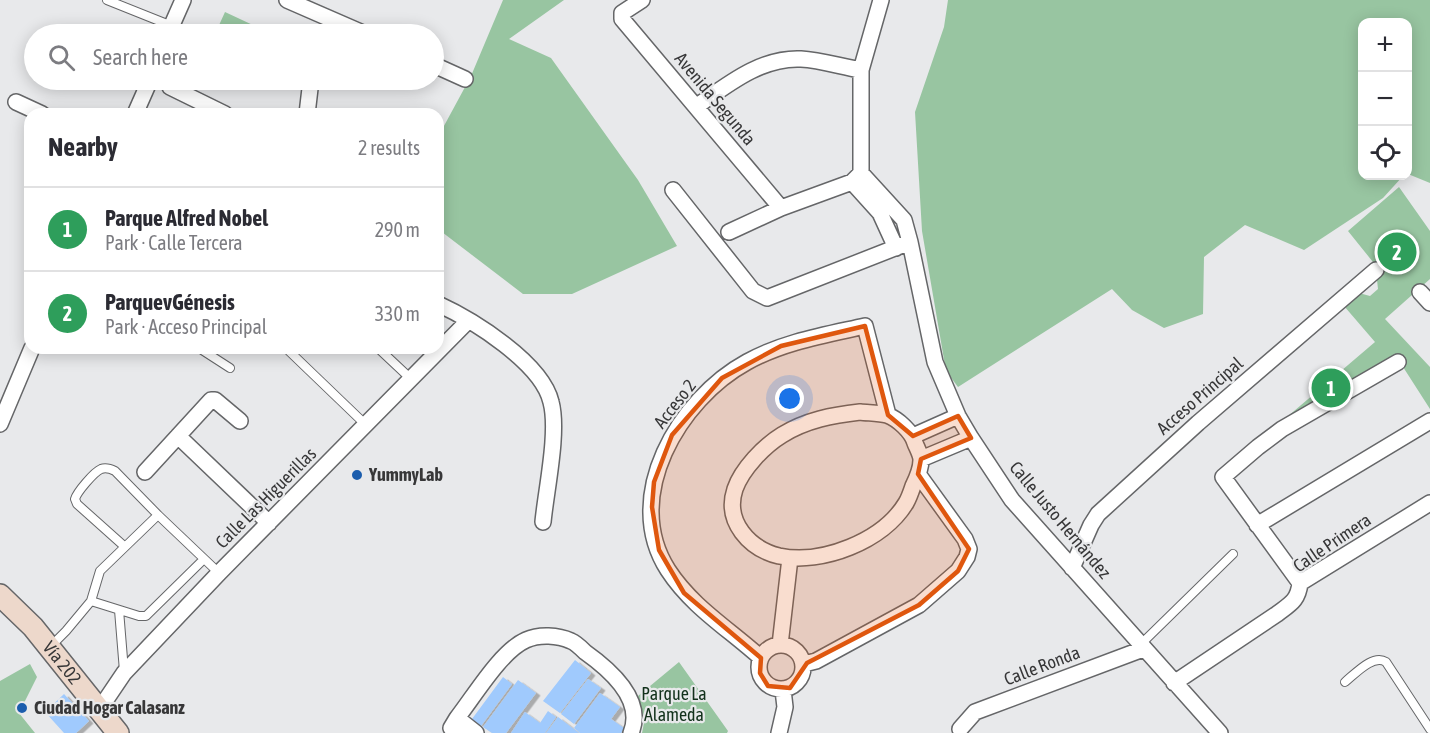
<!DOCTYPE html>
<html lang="en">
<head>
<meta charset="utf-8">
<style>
	body { margin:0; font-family:"Asap Condensed",sans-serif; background:#f7f7f7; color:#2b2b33 }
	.controls { position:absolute; right:18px; top:18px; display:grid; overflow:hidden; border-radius:12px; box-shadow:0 3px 15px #0003 }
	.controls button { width:54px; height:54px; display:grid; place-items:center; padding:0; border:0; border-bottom:2px solid #e1e1e2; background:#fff; color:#2b2b33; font:30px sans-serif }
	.you { position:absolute; left:790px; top:399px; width:21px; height:21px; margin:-15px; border:4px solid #fff; border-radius:50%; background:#1a73e8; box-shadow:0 0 0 9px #1a73e833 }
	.badge { display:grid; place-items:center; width:39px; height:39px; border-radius:50%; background:#2563eb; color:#fff; font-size:20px; font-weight:700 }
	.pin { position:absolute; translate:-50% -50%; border:3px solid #fff; box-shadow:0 2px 6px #0006 }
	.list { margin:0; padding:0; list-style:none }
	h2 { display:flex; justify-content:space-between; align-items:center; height:78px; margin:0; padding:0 24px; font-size:26px }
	h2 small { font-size:20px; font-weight:400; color:#7c7c81 }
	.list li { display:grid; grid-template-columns:39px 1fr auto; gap:18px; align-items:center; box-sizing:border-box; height:84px; padding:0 24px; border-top:2px solid #e1e1e2 }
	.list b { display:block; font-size:22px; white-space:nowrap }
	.list p { margin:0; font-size:20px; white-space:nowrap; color:#7c7c81 }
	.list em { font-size:20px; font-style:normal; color:#7c7c81 }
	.icon { flex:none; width:33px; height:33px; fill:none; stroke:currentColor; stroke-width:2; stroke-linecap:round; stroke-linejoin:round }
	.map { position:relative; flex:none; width:1430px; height:733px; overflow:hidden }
	.search { position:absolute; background:#fff; box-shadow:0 3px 15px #0003; left:24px; top:24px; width:420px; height:66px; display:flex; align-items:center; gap:15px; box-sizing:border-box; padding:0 21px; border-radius:33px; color:#7c7c81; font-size:22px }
	.panel { position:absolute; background:#fff; box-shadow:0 3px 15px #0003; left:24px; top:108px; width:420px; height:246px; border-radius:18px }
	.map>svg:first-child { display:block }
</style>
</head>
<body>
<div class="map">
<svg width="1430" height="733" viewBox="0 0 1430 733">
	<defs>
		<filter id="shadow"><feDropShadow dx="4.5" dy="2.5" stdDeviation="0" flood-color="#0004"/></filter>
	</defs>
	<rect width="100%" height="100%" fill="#e8e9eb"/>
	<path fill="#98c5a1" d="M503,0h61l-55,39 42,19 87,122 39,66 -105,48h-49l-85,-65v-92l33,-61z
		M948,0h482v183l-22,-9v-152h-46v154h41l-20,22 -79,52 -59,-25 -41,32 -1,57 -39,14 -32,-18 -20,-21 -154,98 -12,-16 -24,-140 -7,-119 29,-85z
		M225,12l47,22h-57z
		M1399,187l31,44v48l-45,40 45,48v42l-34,-53 -129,78 108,-92 -31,-36 15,-13 11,3 8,-7 -1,-9 4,-8 -33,-41z
		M679,662l49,69 -1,2h-85l2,-10 -6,-27z
		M30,664l7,13 -18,36 16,20h-35v-52z"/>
	<path fill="#a0cafd" filter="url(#shadow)" d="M575,660l16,13 -31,40 -17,-12z
		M503,677l9,7 -31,42 -9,-7z
		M588,679l13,9 -27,36 -13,-10z
		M518,680l18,13 -30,40h-14l-9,-6z
		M600,693l20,14 -9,12 13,9 -3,5h-41l-6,-5z
		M64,694l25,27 -13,12h-12l-19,-21z
		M548,711l8,6 -11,16h-34l14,-21 15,11z
		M558,717l21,16h-33z"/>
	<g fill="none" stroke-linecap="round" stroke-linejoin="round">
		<defs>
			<path id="lane" d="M107,0l65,26
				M199,348l31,20
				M378,348l33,31
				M289,351l77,74
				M124,546l-47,-42 -2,-5c2,-7 19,-27 26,-30 5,-2 10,0 14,2l43,44
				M91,601l48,15h7l58,-57
				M119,610l5,61
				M1140,645l93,-91
				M51,646l15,-15 25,-30 9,-30 58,-56 61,58
				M1345,682c11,-9 28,-28 41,-20l44,67"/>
			<path id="street" d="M287,0l78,34
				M642,0l-20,13v6l159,189
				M881,0l-20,70v103l43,47 6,22 25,120 23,54 13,22 41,62 208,233
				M168,34l15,-34
				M434,65l31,14
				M170,87l55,27
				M16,102l26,12
				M697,106c30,-21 64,-49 104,-47 20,1 41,8 60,11
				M135,114l15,-34
				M307,114l4,-34
				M852,182l28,31 16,35
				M673,190l80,101 14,7 143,-56
				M729,232l52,-24 71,-26 9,-9
				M1420,292l10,11
				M438,304c35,16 104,59 113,98 8,30 -5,88 -8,120
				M860,412c8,1 19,1 27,3 11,4 25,17 28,28 2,5 6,12 6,17 0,9 -4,18 -8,26 -2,6 -4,12 -7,17 -23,38 -84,62 -127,53 -29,-7 -55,-34 -44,-67 7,-20 29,-43 47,-54 24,-15 51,-20 78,-23z
				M0,424l32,-76
				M178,436l91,87
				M913,436l45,-20
				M921,459l50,-21
				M145,472l66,-72h4l25,21
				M1257,525l173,-104
				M1072,568l19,-43 7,-11 100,-91 178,-153
				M1300,583l-77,-106 35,-30 24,-18 116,-67
				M759 667a22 22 0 1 1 44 0a22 22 0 1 1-44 0Z
				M780,645l10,-87
				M761,658c-32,-29 -69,-51 -93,-88 -47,-73 11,-171 79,-208 36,-20 78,-27 118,-36l23,89
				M804,664l12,-3 103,-56 39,-34 9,-14 2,-8 -4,-10 -47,-65
				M1174,683l103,-69c13,-10 21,-13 23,-31l130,-80
				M99,710l25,-37 95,-100 249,-252
				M457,718c18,-23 44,-67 69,-78 13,-6 32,-5 45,1 5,2 10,7 14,11 24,17 60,47 46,81
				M960,729l15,-17 168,-63
				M457,733l-6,-5 6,-10 19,15
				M779,733l6,-26 -2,-17"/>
			<g id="secondary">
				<path id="s1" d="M0,595l33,32 85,106"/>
			</g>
		</defs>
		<use href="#lane" stroke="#656668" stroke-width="10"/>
		<use href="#street" stroke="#656668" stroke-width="18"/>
		<use href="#secondary" stroke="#656668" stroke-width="24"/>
		<use href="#lane" stroke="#fff" stroke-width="8"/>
		<use href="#street" stroke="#fff" stroke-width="15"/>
		<use href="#secondary" stroke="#edd8cb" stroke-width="21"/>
	</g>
	<path fill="#df570e" fill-opacity="0.2" stroke="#df570e" stroke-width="4.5" stroke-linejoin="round" d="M865,326l23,89 25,21 45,-20 13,22 -50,21 -3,15 51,75 -11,22 -39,34 -112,58 -17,25 -22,-2 -8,-13 1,-15 -77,-65 -25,-43 -7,-43 2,-25 18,-47 50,-57 59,-32z"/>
	<g fill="#1b5dad" stroke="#e8e9eb" stroke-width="2">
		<circle cx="357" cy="475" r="6"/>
		<circle cx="22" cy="708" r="6"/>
	</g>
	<g text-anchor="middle" stroke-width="4.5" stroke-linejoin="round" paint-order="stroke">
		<g font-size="18" fill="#373738" stroke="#e8e9eb">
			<text transform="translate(715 99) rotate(50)" y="6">Avenida Segunda</text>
			<text transform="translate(1200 396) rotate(-41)" y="6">Acceso Principal</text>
			<text transform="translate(675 404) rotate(-52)" y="6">Acceso 2</text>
			<text transform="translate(266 498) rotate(-45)" y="6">Calle Las Higuerillas</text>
			<text transform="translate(1060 520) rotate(50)" y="6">Calle Justo Hernández</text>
			<text transform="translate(1332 543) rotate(-34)" y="6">Calle Primera</text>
			<text dy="6" stroke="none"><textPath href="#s1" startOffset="92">Vía 202</textPath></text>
			<text transform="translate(1042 666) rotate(-21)" y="6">Calle Ronda</text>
		</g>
		<g font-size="18" font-weight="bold" fill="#373738" stroke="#e8e9eb" text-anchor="start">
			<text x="369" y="481">YummyLab</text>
			<text x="34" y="714">Ciudad Hogar Calasanz</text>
		</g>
		<g font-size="18" fill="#12311b" stroke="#e8e9eb">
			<text x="674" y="700">Parque La<tspan x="674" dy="21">Alameda</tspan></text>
		</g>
	</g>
</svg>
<div class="controls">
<button>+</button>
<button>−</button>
<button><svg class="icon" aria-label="locate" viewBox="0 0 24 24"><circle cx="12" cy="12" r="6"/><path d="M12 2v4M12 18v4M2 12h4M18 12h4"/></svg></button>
</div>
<div class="you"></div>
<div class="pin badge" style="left:1331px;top:388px;background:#2e9e5b">1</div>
<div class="pin badge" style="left:1397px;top:252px;background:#2e9e5b">2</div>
<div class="search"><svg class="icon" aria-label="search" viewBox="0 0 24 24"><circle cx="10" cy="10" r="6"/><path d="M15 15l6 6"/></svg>Search here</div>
<section class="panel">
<h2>Nearby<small>2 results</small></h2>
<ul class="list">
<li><span class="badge" style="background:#2e9e5b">1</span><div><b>Parque Alfred Nobel</b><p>Park · Calle Tercera</p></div><em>290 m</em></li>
<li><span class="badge" style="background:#2e9e5b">2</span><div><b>ParquevGénesis</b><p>Park · Acceso Principal</p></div><em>330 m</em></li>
</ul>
</section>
</div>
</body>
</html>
